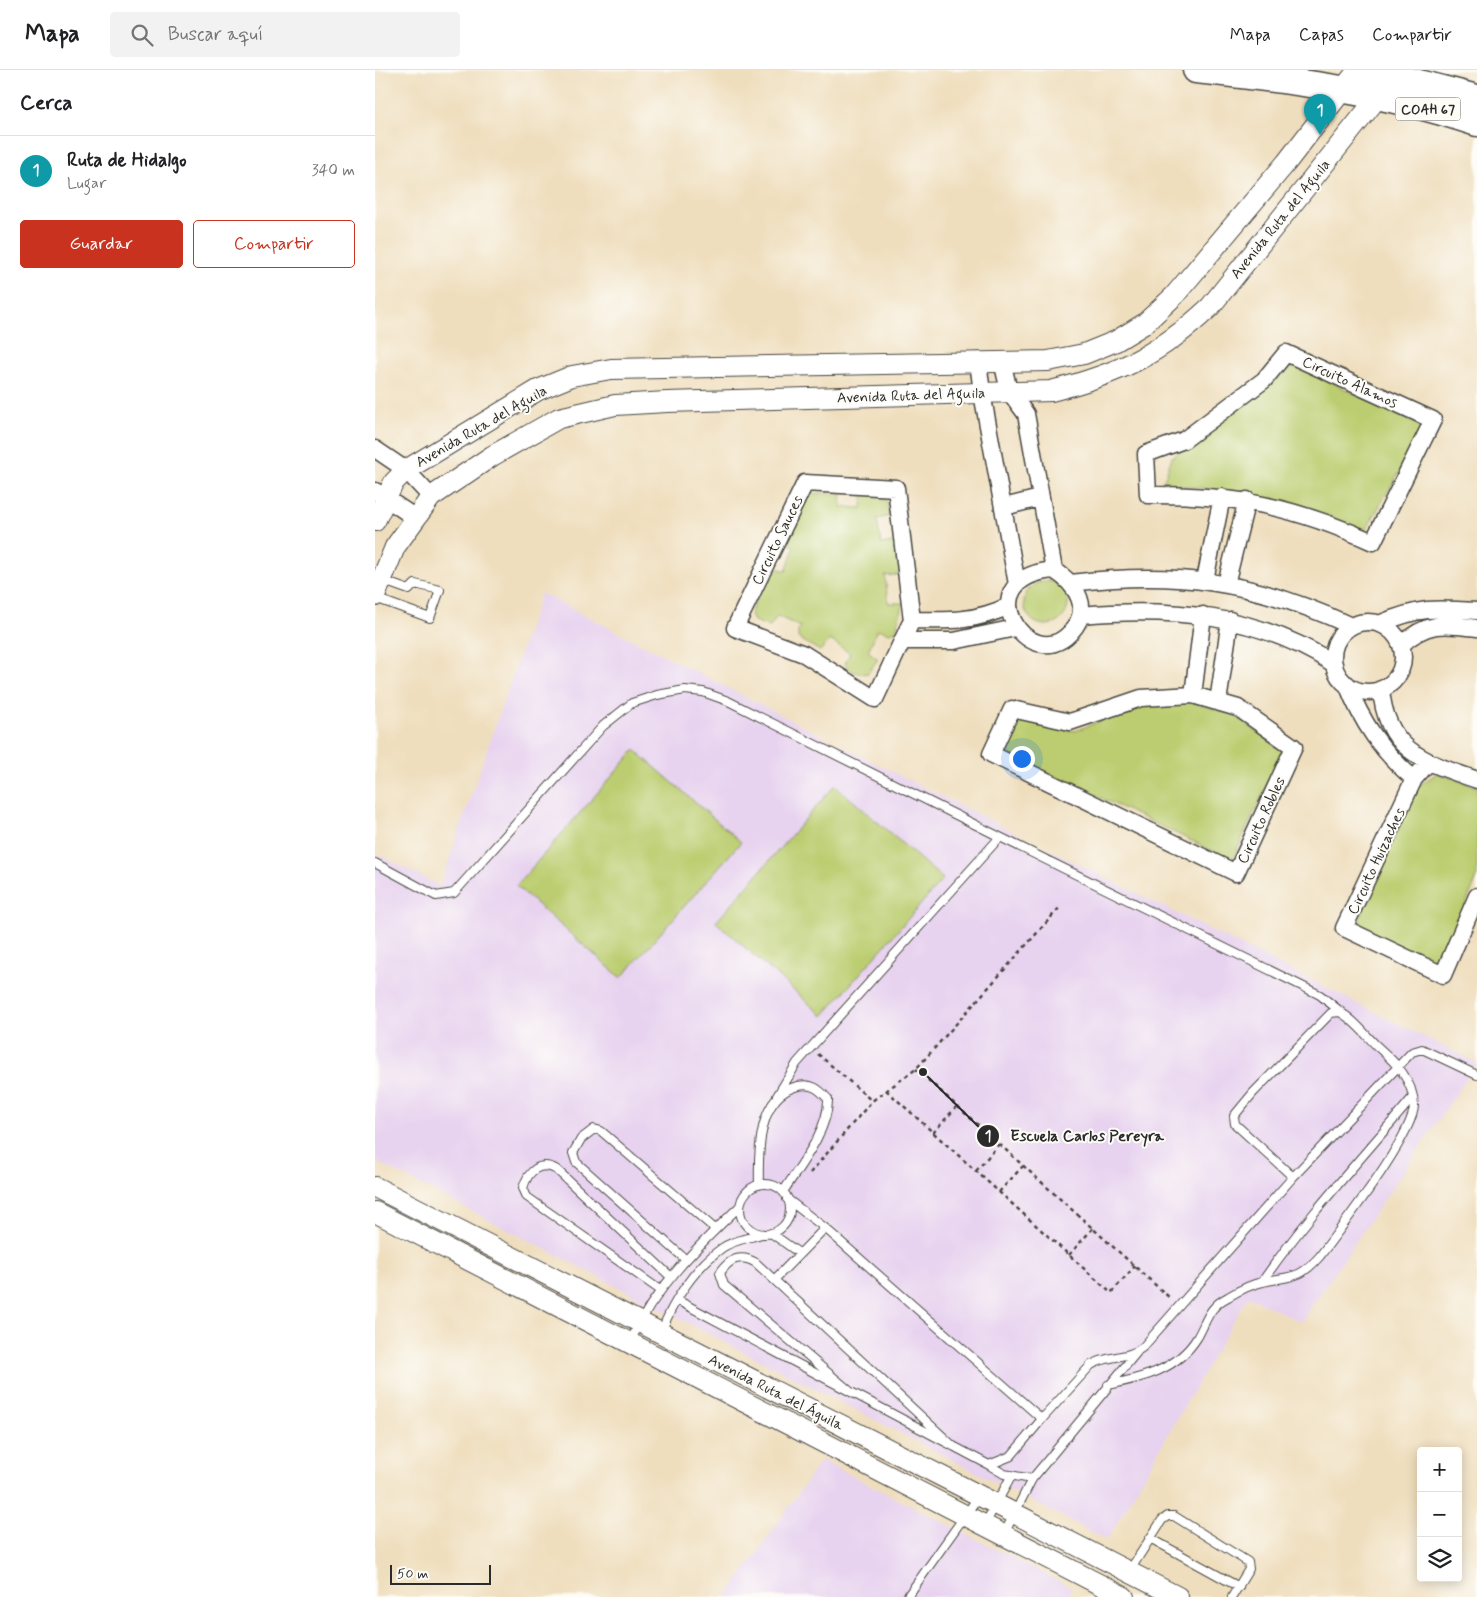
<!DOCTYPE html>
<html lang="es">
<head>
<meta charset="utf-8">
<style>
	body { margin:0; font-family:Mynerve,sans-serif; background:#f2f2f2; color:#202124 }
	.controls { position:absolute; right:15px; bottom:15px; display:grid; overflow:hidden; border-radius:5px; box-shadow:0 2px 12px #0003 }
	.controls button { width:45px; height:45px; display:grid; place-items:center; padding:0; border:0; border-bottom:1px solid #e0e0e0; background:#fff; color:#202124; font:25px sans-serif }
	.scale { position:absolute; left:15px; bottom:12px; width:101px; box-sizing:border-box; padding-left:5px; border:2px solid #2b2b2b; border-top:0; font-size:14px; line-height:18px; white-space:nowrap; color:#2b2b2b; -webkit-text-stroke:4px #fdfcf7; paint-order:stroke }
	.you { position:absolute; left:646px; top:688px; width:18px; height:18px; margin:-12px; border:4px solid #fff; border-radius:50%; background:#1a73e8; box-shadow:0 0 0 8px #1a73e833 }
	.badge { display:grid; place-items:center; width:32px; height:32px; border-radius:50%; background:#c8321e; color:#fff; font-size:16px; font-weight:700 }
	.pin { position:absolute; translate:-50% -41px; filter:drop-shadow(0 1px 2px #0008) }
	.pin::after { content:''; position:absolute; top:26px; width:18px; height:15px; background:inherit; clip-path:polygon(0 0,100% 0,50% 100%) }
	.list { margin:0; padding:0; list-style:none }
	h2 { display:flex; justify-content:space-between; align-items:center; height:65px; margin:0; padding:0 20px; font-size:21px }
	h2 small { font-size:16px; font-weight:400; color:#757577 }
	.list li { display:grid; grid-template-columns:32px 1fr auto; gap:15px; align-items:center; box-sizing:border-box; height:70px; padding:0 20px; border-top:1px solid #e0e0e0 }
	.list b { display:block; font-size:19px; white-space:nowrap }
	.list p { margin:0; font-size:16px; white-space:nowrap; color:#757577 }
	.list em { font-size:16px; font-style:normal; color:#757577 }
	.actions { display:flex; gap:10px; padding:15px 20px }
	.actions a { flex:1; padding:11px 0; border:1px solid #c8321e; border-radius:5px; text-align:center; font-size:18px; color:#c8321e }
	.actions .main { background:#c8321e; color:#fff }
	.icon { flex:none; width:28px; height:28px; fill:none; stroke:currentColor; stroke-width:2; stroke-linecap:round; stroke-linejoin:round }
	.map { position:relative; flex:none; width:1102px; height:1527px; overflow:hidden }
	header { display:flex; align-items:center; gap:30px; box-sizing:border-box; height:70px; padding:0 25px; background:#fff; border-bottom:1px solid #e0e0e0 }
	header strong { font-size:24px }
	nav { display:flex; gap:28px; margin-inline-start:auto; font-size:18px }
	.search { width:350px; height:45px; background:#f2f2f2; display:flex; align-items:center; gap:12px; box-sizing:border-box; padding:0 18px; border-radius:5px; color:#757577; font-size:19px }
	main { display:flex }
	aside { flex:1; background:#fff }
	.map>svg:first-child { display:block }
</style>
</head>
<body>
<header>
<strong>Mapa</strong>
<div class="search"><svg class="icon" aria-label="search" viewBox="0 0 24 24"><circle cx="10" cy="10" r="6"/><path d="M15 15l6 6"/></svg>Buscar aquí</div>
<nav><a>Mapa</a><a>Capas</a><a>Compartir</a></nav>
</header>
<main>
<aside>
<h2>Cerca<small></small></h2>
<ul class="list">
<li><span class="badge" style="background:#0f9aa8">1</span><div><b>Ruta de Hidalgo</b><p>Lugar</p></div><em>340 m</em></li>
</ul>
<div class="actions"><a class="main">Guardar</a><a>Compartir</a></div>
</aside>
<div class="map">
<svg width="1102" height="1527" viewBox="0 0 1102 1527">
	<rect width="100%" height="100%" fill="#fdfcf7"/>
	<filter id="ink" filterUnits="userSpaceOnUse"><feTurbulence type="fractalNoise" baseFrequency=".02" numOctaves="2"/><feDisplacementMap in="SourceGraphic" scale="10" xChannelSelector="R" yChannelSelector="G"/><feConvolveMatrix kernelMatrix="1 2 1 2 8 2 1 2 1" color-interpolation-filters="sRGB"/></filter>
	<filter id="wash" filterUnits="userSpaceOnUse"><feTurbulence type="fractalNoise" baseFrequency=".0096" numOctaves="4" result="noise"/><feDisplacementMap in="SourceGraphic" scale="20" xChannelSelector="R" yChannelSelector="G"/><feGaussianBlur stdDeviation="1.12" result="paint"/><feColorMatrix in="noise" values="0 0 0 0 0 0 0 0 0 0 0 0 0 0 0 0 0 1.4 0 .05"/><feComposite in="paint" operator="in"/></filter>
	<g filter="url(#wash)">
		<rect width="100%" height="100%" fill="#efdebd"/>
		<path fill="#e7d2ef" d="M166,523l360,183 576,287 -176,259 -53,-26 -141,244 -732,-379v-308l65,33z
			M446,1390l251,128 -5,9h-340z"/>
		<path fill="#bbcd70" stroke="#737c4e" d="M921,295l129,63 -60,103 -112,-36 -90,-12 9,-26z
			M440,423l27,1 -1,13 21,1 1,-14h15l9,7 3,15 -13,3 4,25 14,-1 5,29 -3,3 -12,1 3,27h15c0,10 -7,17 -6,27l-7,3 -12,-4 -10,22 10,8 -10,14c-8,2 -18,-1 -23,-9l5,-11 -20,-13 -10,11 -22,-13v-7l3,-4 -24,-11 -7,11 -16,-6 -4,-8 23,-46 13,4 8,-24 -9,-6c7,-15 14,-39 30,-48z
			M649 533a22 22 0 1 1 44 0a22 22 0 1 1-44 0Z
			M816,632l42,12 50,37 -51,109 -232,-110 14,-32 61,13 67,-27z
			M260,680l106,92 -120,136 -105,-92z
			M1062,703l40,14v91l-39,89 -81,-42 60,-138z
			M460,715l108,94 -120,137 -107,-94z"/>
	</g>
	<g filter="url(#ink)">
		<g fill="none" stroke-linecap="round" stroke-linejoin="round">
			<defs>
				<path id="service" d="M0,528l55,20 10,-28 -25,-6 -6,6 -28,-10
					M0,793l61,33 18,-3 149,-167 29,-23 25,-8 28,-5 18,2 25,9 272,136
					M402,1026l20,-33 203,-226 320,158 21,17
					M365 1139a25 25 0 1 1 50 0a25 25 0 1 1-50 0Z
					M384,1115c-1,-33 -1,-90 39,-99 14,-3 21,3 30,13 1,31 -29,68 -45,93
					M412,1129l38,29 217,191 49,-54c16,-10 38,-6 52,-18l150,-170 119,-125 10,-3 55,26
					M396,1163l28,20
					M310,1189l-109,-97 -3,-9 8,-14 13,-10 7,2 114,98
					M400,1209l50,-51
					M887,1212c45,-66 100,-124 151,-185
					M285,1220l-133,-93 -4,-9c5,-17 17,-28 34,-18l114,107
					M302,1230l312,165 22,-9 31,-37
					M286,1263c11,-31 34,-66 61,-85 11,-8 27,-10 40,-14
					M255,1272c25,-55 67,-95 110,-136
					M733,1315c34,-7 69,-15 89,-47 10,-17 11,-31 31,-41 10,-6 24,-13 35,-15 29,-7 35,-1 57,-26 21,-29 94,-121 94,-151 -1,-25 -18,-42 -35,-57 -10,-9 -28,-32 -40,-36l-8,1 -78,80 -19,23 1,8 58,53
					M476,1322l-127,-107 -4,-12c10,-15 21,-19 36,-10l197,183
					M614,1395l15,9 28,5
					M610,1454l27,-49
					M629,1464l28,-55 105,-127
					M775,1468l89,49
					M755,1500l32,-50 6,-4h6l74,46 1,7 -17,28
					M532,1527l72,-101"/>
				<path id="minor" d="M911,283l147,67 -60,122c-78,-35 -139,-48 -225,-47l-2,-41 38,-14 80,-60z
					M603,291l4,32 35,191
					M627,291l7,30 17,23 28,156
					M0,379l31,21 25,27
					M430,413l91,5 16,132 -37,79 -71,-45 -69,-26z
					M0,421l39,26
					M629,437l36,-9
					M679,500c23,15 39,39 16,63 -41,44 -105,-55 -16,-63z
					M830,510l17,-83
					M696,513c105,-13 184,-2 280,43
					M851,514l21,-84
					M706,545c89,-8 176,-1 253,49
					M537,550c38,1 62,2 97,-14
					M958 587a35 35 0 1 1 70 0a35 35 0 1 1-70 0Z
					M1004,554c41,-17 55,-16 98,-13
					M528,571h51l61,-13
					M1026,575c26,-24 43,-21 76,-17
					M972,614c15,39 35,68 67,95
					M1006,619c5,63 45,73 96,91
					M818,625l45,13 56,39 -58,126 -245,-119 21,-45 58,13 71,-24z
					M818,625l10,-80
					M843,632l12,-82
					M1053,693l-14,16 -70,149 99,47 34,-79"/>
				<path id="tertiary" d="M0,451l19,-39 12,-12 132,-80 34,-14 39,-7 437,-8 36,-7 32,-13 28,-17 30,-28 112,-133 72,-93
					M0,526l20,-49 36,-50 61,-41 67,-38 56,-13 52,-3 384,-11c67,-17 108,-36 159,-84l176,-220
					M0,1117l803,410
					M0,1142l749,385"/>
				<path id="primary" d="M821,0c96,10 190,22 281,53
					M994,0l108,28"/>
			</defs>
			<use href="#service" stroke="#484641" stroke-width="10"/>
			<use href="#minor" stroke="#484641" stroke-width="19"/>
			<use href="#tertiary" stroke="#484641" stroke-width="22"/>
			<use href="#primary" stroke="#484641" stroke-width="29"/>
			<path stroke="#484641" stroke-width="2.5" stroke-dasharray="4 4" stroke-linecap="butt" d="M443,984l54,47
				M541,999l255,230
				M511,1020l225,203 24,-27
				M558,1063l24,-27
				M601,1101l23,-27
				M435,1103l62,-72 44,-32 145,-163
				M624,1122l24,-26
				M694,1185l24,-27"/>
			<use href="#service" stroke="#fff" stroke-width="8"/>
			<use href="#minor" stroke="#fff" stroke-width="16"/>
			<use href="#tertiary" stroke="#fff" stroke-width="20"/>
			<use href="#primary" stroke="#fff" stroke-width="26"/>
		</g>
	</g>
	<g text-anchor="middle" stroke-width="4" stroke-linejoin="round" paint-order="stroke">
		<rect fill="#fdfcf7" stroke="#6a6a68" stroke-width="1" x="1020.5" y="27.5" width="65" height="23" rx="4"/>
		<g font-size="14" font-weight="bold" fill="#2b2b2b">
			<text x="1053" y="44">COAH 67</text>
		</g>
		<g font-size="15" fill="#2b2b2b" stroke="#fdfcf7">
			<text transform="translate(905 149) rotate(-51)" y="5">Avenida Ruta del Aguila</text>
			<text transform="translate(975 312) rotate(25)" y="5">Circuito Alamos</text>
			<text transform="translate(536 325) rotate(-2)" y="5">Avenida Ruta del Aguila</text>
			<text transform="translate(106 356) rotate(-30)" y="5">Avenida Ruta del Aguila</text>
			<text transform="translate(402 470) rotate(-64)" y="5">Circuito Sauces</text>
			<text transform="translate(886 750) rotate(-65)" y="5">Circuito Robles</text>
			<text transform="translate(1001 791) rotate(-65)" y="5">Circuito Huizaches</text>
			<text transform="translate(401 1322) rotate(27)" y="5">Avenida Ruta del Águila</text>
		</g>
	</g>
	<path fill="none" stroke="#2b2b2b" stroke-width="2" d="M548 1002L613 1066"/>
	<g fill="#2b2b2b" stroke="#fdfcf7" stroke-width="2">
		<circle cx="548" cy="1002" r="5"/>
		<circle cx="613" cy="1066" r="12"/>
	</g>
	<g font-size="15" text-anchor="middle" font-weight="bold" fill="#fff">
		<text x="613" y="1071">1</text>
	</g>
	<g font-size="16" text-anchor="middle" font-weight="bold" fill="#2b2b2b" stroke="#fdfcf7" stroke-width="4" stroke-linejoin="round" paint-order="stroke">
		<text x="712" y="1071">Escuela Carlos Pereyra</text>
	</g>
</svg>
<div class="controls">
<button>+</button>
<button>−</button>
<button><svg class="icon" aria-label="layers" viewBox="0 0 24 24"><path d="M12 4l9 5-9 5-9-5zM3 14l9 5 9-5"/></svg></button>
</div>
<div class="scale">50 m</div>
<div class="you"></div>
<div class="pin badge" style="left:945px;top:65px;background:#0f9aa8">1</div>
</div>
</main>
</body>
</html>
